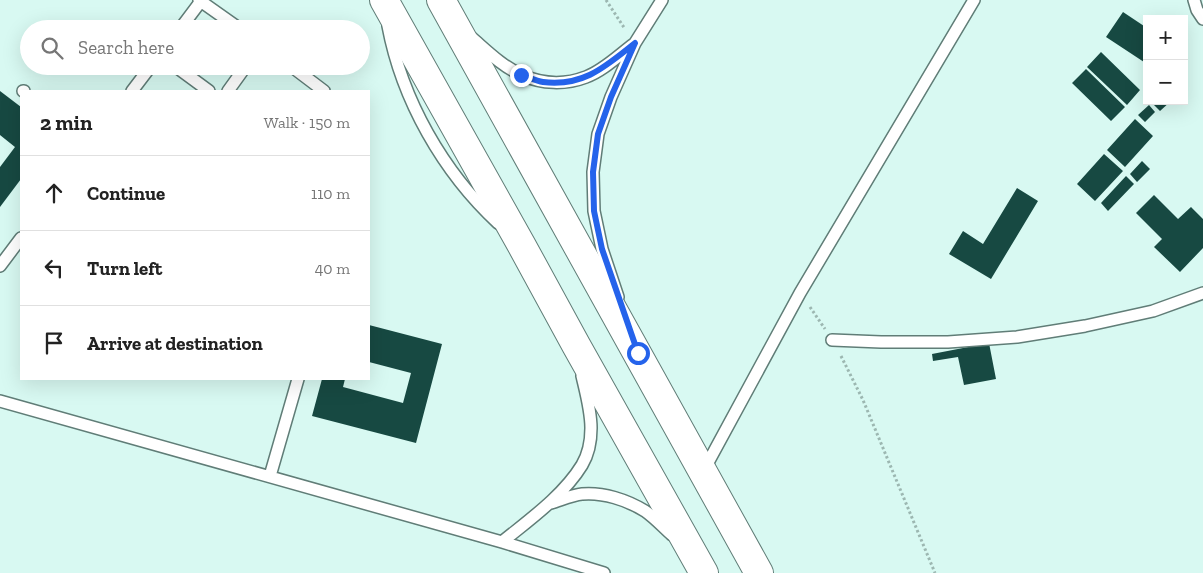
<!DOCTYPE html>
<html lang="en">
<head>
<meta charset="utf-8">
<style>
	body { margin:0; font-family:"Zilla Slab",serif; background:#f2f2f2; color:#222 }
	.controls { position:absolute; right:15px; top:15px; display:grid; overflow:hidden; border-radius:0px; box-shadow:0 5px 20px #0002 }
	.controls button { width:45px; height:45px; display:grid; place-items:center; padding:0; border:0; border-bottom:1px solid #e0e0e0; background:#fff; color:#222; font:25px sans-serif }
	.stop { position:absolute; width:15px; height:15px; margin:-11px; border:4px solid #2563eb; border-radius:50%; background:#fff }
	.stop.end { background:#2563eb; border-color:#fff; box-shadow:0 1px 5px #0008 }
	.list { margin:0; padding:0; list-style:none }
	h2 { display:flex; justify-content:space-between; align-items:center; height:65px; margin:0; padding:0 20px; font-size:21px }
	h2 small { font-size:16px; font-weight:400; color:#767676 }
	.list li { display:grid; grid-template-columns:32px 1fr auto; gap:15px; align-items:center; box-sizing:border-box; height:75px; padding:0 20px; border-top:1px solid #e0e0e0 }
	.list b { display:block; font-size:19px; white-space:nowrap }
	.list em { font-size:16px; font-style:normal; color:#767676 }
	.icon { flex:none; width:28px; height:28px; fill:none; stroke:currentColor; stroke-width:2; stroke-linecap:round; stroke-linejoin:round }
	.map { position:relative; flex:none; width:1203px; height:573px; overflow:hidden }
	.search { position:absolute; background:#fff; box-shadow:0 5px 20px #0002; left:20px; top:20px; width:350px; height:55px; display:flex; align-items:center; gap:12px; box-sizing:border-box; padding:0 18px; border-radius:28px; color:#767676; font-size:19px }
	.panel { position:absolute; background:#fff; box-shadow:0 5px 20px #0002; left:20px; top:90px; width:350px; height:290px; border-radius:0px }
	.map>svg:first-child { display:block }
</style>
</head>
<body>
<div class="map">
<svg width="1203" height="573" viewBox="0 0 1203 573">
	<rect width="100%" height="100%" fill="#d8f9f2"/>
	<path fill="#174942" d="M1123,12l24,16v36l-41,-27z
		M1101,52l39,38 -13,15 -40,-38z
		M1086,69l39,38 -14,14 -39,-38z
		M0,91l21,16v72l-21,28v-40l15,-20 -15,-12z
		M1154,101h17l-11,10 -8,-8z
		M1149,105l6,7 -10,10 -7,-7z
		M1135,119l18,17 -28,31 -18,-17z
		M1104,154l19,17 -28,30 -18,-17z
		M1142,161l8,8 -13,13 -7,-8z
		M1126,176l8,8 -26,27 -7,-8z
		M1017,188l21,13 -47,78 -42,-25 14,-23 20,13z
		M1154,195l24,24 13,-12 12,12v29l-23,24 -26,-25 8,-8 -26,-26z
		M369,325l73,19 -26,99 -104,-27 10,-37h23l-2,8 60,16 8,-30 -42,-11z
		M989,343l7,36 -32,6 -6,-28 -25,4 -1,-7z"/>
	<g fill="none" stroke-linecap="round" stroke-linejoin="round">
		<defs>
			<path id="lane" d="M199,0l41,29
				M1194,0l3,10 6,9
				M388,26c14,74 55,146 110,197
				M180,29l21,-28
				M472,38c15,13 31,29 50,37 20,9 43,10 64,2 17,-6 33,-22 48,-33
				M175,66l34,25
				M291,66l33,25
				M23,91h1
				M132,91l19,-25
				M228,91l18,-25
				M0,266l21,-28
				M618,297l-16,-48 -8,-38 -1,-39 5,-38 13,-37 24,-54 27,-43
				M832,340l49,2h67l69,-5 68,-11 68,-15 50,-18
				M0,401l502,141 102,31
				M704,470l96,-177 174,-293
				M270,476l28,-97
				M551,503c10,-3 21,-8 31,-9 21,-2 45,6 63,17 10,7 18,16 27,24
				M502,542c27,-22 61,-46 80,-77 6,-10 9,-25 9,-37 0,-17 -5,-35 -9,-52"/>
			<path id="secondary" d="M384,0l138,246 54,99 128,228
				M441,0l318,573"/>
		</defs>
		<use href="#lane" stroke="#607d77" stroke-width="14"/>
		<use href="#secondary" stroke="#607d77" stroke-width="30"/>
		<path stroke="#9cb7b1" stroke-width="3" stroke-dasharray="2.5 2.5" stroke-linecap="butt" d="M606,0l19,29
			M810,307l15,22
			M841,356l22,44 72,173"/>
		<use href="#lane" stroke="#fff" stroke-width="11"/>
		<use href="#secondary" stroke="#fff" stroke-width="28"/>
	</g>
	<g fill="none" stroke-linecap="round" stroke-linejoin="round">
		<path stroke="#2563eb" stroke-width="6" d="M521,75c7,2 15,6 22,7 41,5 63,-16 92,-39l-24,54 -13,37 -5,38 1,39 8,38 36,104"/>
	</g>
</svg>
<div class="controls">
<button>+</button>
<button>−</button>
</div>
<div class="stop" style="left:638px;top:353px"></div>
<div class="stop end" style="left:521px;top:75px"></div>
<div class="search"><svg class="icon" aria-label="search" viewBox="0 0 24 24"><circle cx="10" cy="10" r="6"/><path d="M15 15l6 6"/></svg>Search here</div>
<section class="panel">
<h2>2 min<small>Walk · 150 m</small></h2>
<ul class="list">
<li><svg class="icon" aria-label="ahead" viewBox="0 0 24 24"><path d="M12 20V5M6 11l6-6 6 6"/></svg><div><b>Continue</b></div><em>110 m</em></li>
<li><svg class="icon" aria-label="left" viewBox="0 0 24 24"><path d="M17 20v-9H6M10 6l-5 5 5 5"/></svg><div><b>Turn left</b></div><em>40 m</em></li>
<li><svg class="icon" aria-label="arrive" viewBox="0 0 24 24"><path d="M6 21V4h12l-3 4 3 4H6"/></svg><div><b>Arrive at destination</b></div></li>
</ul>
</section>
</div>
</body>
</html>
